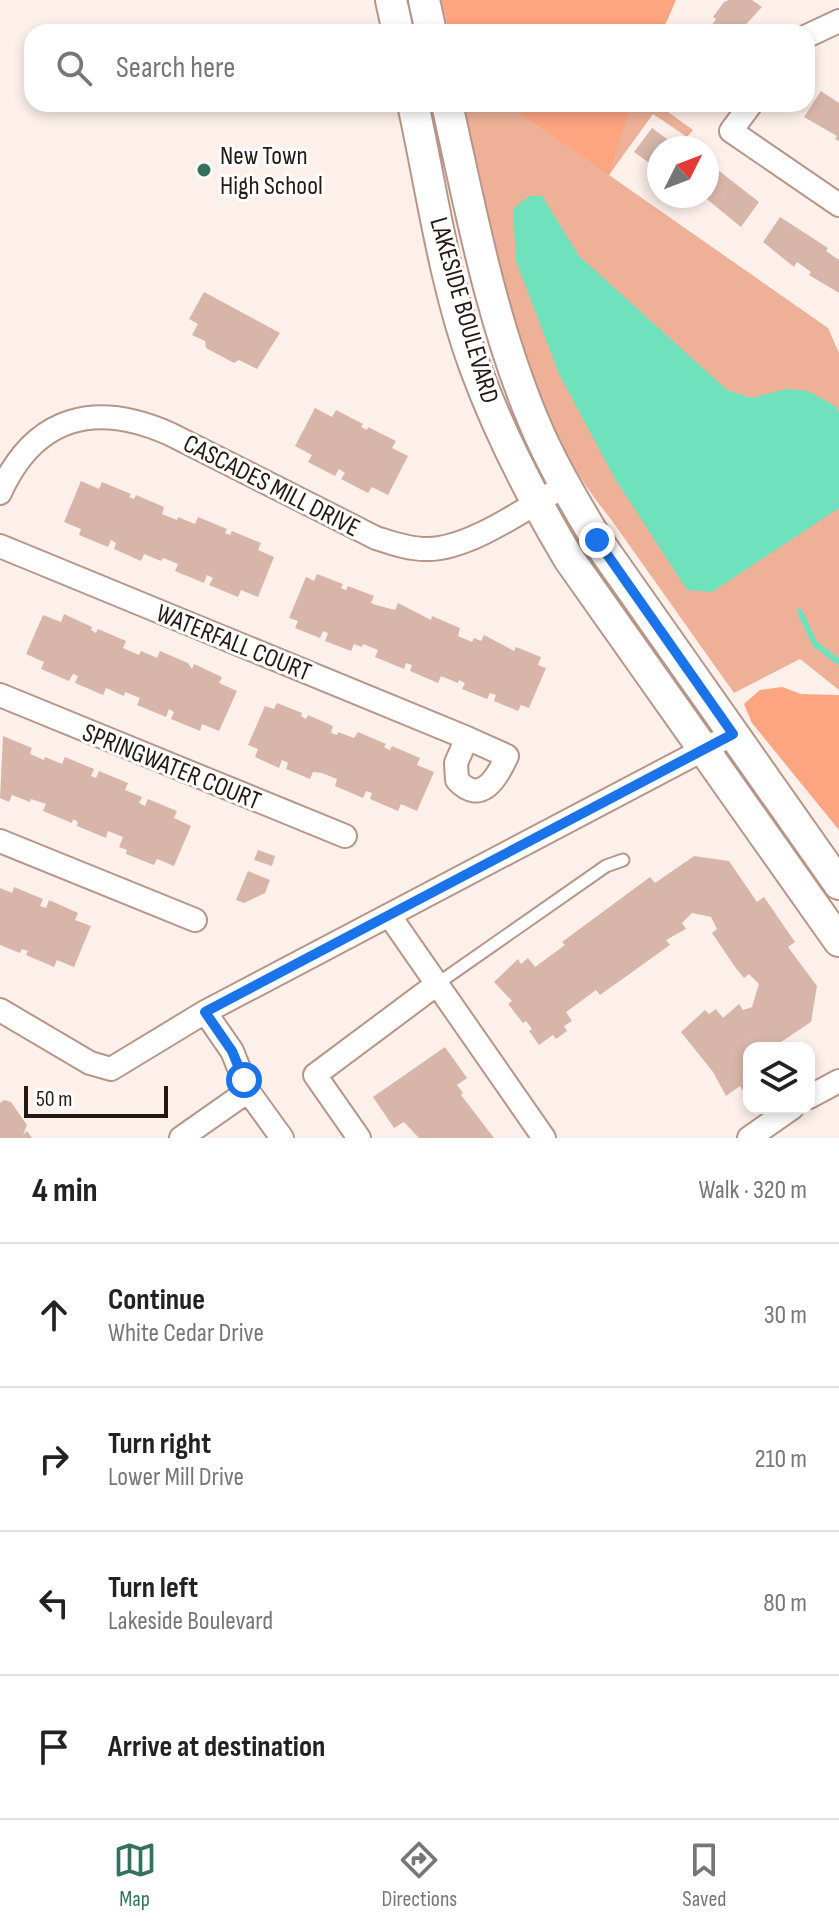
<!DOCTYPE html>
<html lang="en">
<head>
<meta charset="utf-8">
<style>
	body { margin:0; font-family:"Sofia Sans Condensed",sans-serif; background:#f6f6f6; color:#222 }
	.controls { position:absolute; right:24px; bottom:24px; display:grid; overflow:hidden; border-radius:16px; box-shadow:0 4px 12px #0003 }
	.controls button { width:72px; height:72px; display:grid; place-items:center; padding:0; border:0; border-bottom:2px solid #e0e0e0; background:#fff; color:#222; font:40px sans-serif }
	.compass { position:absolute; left:647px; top:136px; width:72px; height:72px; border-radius:50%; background:#fff; box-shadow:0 4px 12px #0003; rotate:48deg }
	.scale { position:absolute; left:24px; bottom:20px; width:144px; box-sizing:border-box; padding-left:8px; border:4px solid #241813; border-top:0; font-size:22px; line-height:28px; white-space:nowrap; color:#241813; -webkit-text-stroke:6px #fff; paint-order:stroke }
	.stop { position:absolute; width:24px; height:24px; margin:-18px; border:6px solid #1a73e8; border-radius:50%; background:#fff }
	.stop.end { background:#1a73e8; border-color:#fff; box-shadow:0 2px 8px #0008 }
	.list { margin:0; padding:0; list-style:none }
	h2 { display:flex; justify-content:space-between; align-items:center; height:104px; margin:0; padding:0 32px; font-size:34px }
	h2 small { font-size:26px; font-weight:400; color:#767676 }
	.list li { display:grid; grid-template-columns:52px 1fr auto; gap:24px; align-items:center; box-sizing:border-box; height:144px; padding:0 32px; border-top:2px solid #e0e0e0 }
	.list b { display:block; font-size:30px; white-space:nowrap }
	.list p { margin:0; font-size:26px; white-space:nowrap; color:#767676 }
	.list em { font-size:26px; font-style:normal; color:#767676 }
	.icon { flex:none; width:44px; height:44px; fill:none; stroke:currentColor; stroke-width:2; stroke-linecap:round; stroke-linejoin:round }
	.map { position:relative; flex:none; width:839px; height:1138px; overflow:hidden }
	.search { position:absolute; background:#fff; box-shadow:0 4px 12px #0003; left:24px; right:24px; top:24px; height:88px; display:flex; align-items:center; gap:20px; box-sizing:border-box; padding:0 28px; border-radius:24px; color:#767676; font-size:30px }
	.sheet { height:680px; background:#fff }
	nav { display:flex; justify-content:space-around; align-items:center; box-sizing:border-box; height:112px; border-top:2px solid #e0e0e0; background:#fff; font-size:22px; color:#767676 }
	nav a { display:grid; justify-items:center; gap:4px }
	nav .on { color:#34725e }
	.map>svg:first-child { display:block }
</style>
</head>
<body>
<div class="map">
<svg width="839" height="1138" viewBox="0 0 839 1138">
	<rect width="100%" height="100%" fill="#fdf0ea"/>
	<path fill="#eeb198" d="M460,104h197l36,26 -6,7 -34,-23 -44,61 219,153 11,25v337l-39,-31 -66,34 -124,-175c-95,-116 -116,-272 -150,-414z"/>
	<path fill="#fda480" d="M441,0h235l-14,32h-213z
		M507,104h124l-22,71z
		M782,687l19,7 38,1v135l-87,-107 -8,-19 16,-14z"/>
	<path fill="#6fe1bd" d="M529,196h13l37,60 148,134 25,8 34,-9 22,2 27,15 4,6v96l-127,84 -25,-2 -73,-113 -55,-103 -43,-113 -3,-52z"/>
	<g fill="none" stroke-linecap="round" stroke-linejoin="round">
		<path stroke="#6fe1bd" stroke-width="6" d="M800,612l15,32 24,18"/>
	</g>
	<path fill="#d7b6a9" d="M729,0h23l10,7 -23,25h-32l9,-13 -3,-2 11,-15z
		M821,91l18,12v38l-4,-2 2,-3 -33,-19z
		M652,128l27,20h-20v22l-25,-18z
		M714,167l45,35 -18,25 -38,-31h4v-28l4,3z
		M780,217l48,31 -2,3 13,9v33l-30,-18 2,-3 -14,-10 -3,5 -31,-25z
		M204,292l76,41 -23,36 -18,-9 -5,3 -28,-15 -1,-7 -13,-6 6,-11 -9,-5z
		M315,408l17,9 4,-7 27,14 -2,3 6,3 1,-3 28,14 -4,7 16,8 -20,39 -16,-8 -4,6 -27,-14 4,-6 -6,-4 -4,7 -27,-14 4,-7 -17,-9z
		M81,481l18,8 3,-7 29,12 -2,3 5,2 2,-4 28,12 -2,7 15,6 1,-3 17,7 3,-7 29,12 -2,4 5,2 2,-4 29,12 -3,7 16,7 -16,40 -17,-7 -3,7 -29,-12 4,-7 -6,-3 -3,8 -29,-12 3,-7 -15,-6 -2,3 -17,-7 -3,7 -27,-12 2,-6 -5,-3 -3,7 -29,-12 2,-6 -17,-7z
		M317,574l26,10 -2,4 5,2 2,-4 26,10 -3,7 5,2 19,5 3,-7 33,17 1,-4 28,12 -2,8 14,6 2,-4 7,3 3,-6 30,16 2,-4 25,10 -3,8 8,3 -17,40 -8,-3 -3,6 -24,-10 2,-6 -6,-2 -3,6 -25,-10 3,-6 -6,-3 -1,3 -17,-7 -3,7 -28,-12 2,-6 -6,-2 -2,6 -29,-12 3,-7 -15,-6 -1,3 -8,-3 -3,7 -26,-10 3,-8 -5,-2 -3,7 -25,-10 3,-7 -9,-3 17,-41 8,4z
		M64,614l28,13 -1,3 5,3 2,-4 28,12 -3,7 16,7 2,-4 16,7 3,-7 28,12 4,6 2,-5 28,13 -3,6 18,8 -18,40 -17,-7 -2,7 -29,-12 3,-7 -5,-3 -3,8 -29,-12 3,-7 -15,-6 -1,4 -18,-8 -3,7 -28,-12 3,-7 -5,-2 -4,7 -28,-12 3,-7 -18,-8 17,-39 18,7z
		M277,703l25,10 -1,3 5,3 2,-4 25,11 -2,7 6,2 1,-3 16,6 4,-6 28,12 -2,3 6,3 2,-4 28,12 -3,7 17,7 -17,39 -16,-7 -3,7 -28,-12 2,-6 -6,-2 -3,7 -28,-12 2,-7 -15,-6 -9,-1 -3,7 -24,-10 2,-6 -6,-3 -3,8 -24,-11 3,-8 -10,-4 17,-39 9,3z
		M3,736l29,12 -2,6 14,6 1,-3 17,7 3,-7 29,12 -3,7 5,2 3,-7 29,12 -3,7 17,7 -3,6 6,3 3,-7 29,12 -3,7 17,8 -17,40 -17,-7 -3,6 -28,-11 1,-4 -8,-3 4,-10 -15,-6 -2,7 -29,-12 1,-4 -5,-3 -1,4 -29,-12 3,-7 -15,-5 -1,3 -18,-7 -3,7 -9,-4z
		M258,850l17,6 -3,10 -18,-6z
		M694,856l35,5 28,41 7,-5 31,45 -7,5 29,39 -6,36 -39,26h-23v37l-7,5 -2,-4 -14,10 -13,-24 -32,-40 24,-22 4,4 7,-5 7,9 16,-14 4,6 9,-3 7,-23 -10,-10 -5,4 -9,-11 -23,-34 5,-4 -6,-12 -19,-4 -10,10 4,6 -20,11 4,5 -70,50 -4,-5 -30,22 6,9 -8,5 3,5 -11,8 -3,-4 -14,10 -10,-14 3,-2 -6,-8 -3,2 -15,-19 4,-3 -18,-19 24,-23 3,5 7,-6 7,9 30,-22 -3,-3 88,-65 5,6z
		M248,871l22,9 -5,13 -21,10 -8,-3z
		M14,887l29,12 -3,7 6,2 3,-8 29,13 -3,7 16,6 -17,41 -17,-7 -3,7 -28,-12 2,-4 -6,-2 -2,4 -20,-8v-57l12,5z
		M445,1047l22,31 -10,7 6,8 -2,2 33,43h-75l-15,-16 -10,6 -21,-31z
		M4,1100l7,2 16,23 -4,10 4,-4 5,7h-32v-35z"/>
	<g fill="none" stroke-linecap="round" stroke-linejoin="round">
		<defs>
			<path id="service" d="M437,984l169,-118 17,-6"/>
			<path id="minor" d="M807,36l32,-15
				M751,104l-20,27 108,74
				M0,493c35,-78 96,-92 170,-59l206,104c16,5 32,11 49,11 42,2 103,-42 139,-63
				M0,546l467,192 40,18c-10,22 -26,50 -50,24l-1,-17 11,-25
				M0,695l345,141
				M0,841l195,79
				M389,915l155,223
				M0,1010l90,53 21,6 94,-57 528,-278
				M205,1012l27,39 16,40 34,47
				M809,1097l30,-16
				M181,1138l67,-47
				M359,1138l-44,-63 122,-91
				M749,1138l43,-30"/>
			<path id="secondary" d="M391,0l7,32
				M424,0l7,32
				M413,104c19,86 31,179 62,263 25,68 57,130 94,192l270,382
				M447,104c24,107 44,216 87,318 17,41 40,79 63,118l242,344"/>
		</defs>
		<use href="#service" stroke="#b59689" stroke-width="15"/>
		<use href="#minor" stroke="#b59689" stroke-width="26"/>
		<use href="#secondary" stroke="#b59689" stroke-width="34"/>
		<use href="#service" stroke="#fff" stroke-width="11"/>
		<use href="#minor" stroke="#fff" stroke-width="22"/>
		<use href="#secondary" stroke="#fff" stroke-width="30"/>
	</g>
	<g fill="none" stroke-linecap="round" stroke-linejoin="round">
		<path stroke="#1a73e8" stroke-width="10" d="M244,1080l-12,-29 -27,-39 528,-278 -136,-194"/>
	</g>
	<circle fill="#34725e" stroke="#fff" stroke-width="3" cx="204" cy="170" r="8"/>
	<g text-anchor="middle" stroke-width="6" stroke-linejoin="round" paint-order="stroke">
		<g font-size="26" fill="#241813" stroke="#fff" text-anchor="start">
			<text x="220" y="164">New Town<tspan x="220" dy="30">High School</tspan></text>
		</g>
		<g font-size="26" fill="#241813" stroke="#fff">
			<text transform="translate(465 310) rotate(74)" y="9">LAKESIDE BOULEVARD</text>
			<text transform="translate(272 485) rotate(27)" y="9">CASCADES MILL DRIVE</text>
			<text transform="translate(234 642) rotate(22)" y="9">WATERFALL COURT</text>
			<text transform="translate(172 766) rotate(22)" y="9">SPRINGWATER COURT</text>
		</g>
	</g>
</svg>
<div class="controls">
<button><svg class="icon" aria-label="layers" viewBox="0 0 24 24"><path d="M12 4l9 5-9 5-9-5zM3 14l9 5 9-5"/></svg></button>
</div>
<svg class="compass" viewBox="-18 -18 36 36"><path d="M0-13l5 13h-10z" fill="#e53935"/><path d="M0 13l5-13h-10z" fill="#767676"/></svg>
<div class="scale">50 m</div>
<div class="stop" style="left:244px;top:1080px"></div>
<div class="stop end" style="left:597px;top:540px"></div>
<div class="search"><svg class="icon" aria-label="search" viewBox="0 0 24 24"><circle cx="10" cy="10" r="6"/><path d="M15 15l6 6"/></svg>Search here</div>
</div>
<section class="sheet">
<h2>4 min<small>Walk · 320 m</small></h2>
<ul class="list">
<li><svg class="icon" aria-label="ahead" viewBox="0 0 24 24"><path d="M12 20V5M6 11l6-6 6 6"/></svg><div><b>Continue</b><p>White Cedar Drive</p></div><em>30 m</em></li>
<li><svg class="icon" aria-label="right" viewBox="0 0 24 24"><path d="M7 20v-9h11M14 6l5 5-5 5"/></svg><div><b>Turn right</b><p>Lower Mill Drive</p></div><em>210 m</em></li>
<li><svg class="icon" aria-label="left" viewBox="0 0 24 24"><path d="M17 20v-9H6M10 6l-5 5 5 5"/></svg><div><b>Turn left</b><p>Lakeside Boulevard</p></div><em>80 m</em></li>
<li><svg class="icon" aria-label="arrive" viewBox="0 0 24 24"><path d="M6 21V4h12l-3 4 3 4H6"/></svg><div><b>Arrive at destination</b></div></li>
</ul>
</section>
<nav>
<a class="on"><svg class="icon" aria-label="map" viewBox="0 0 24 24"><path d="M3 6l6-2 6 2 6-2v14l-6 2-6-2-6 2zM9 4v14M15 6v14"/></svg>Map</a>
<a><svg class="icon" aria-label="directions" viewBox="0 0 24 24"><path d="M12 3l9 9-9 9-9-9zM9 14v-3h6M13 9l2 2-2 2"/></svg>Directions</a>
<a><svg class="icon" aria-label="saved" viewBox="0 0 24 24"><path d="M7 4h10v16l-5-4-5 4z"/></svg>Saved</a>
</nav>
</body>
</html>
